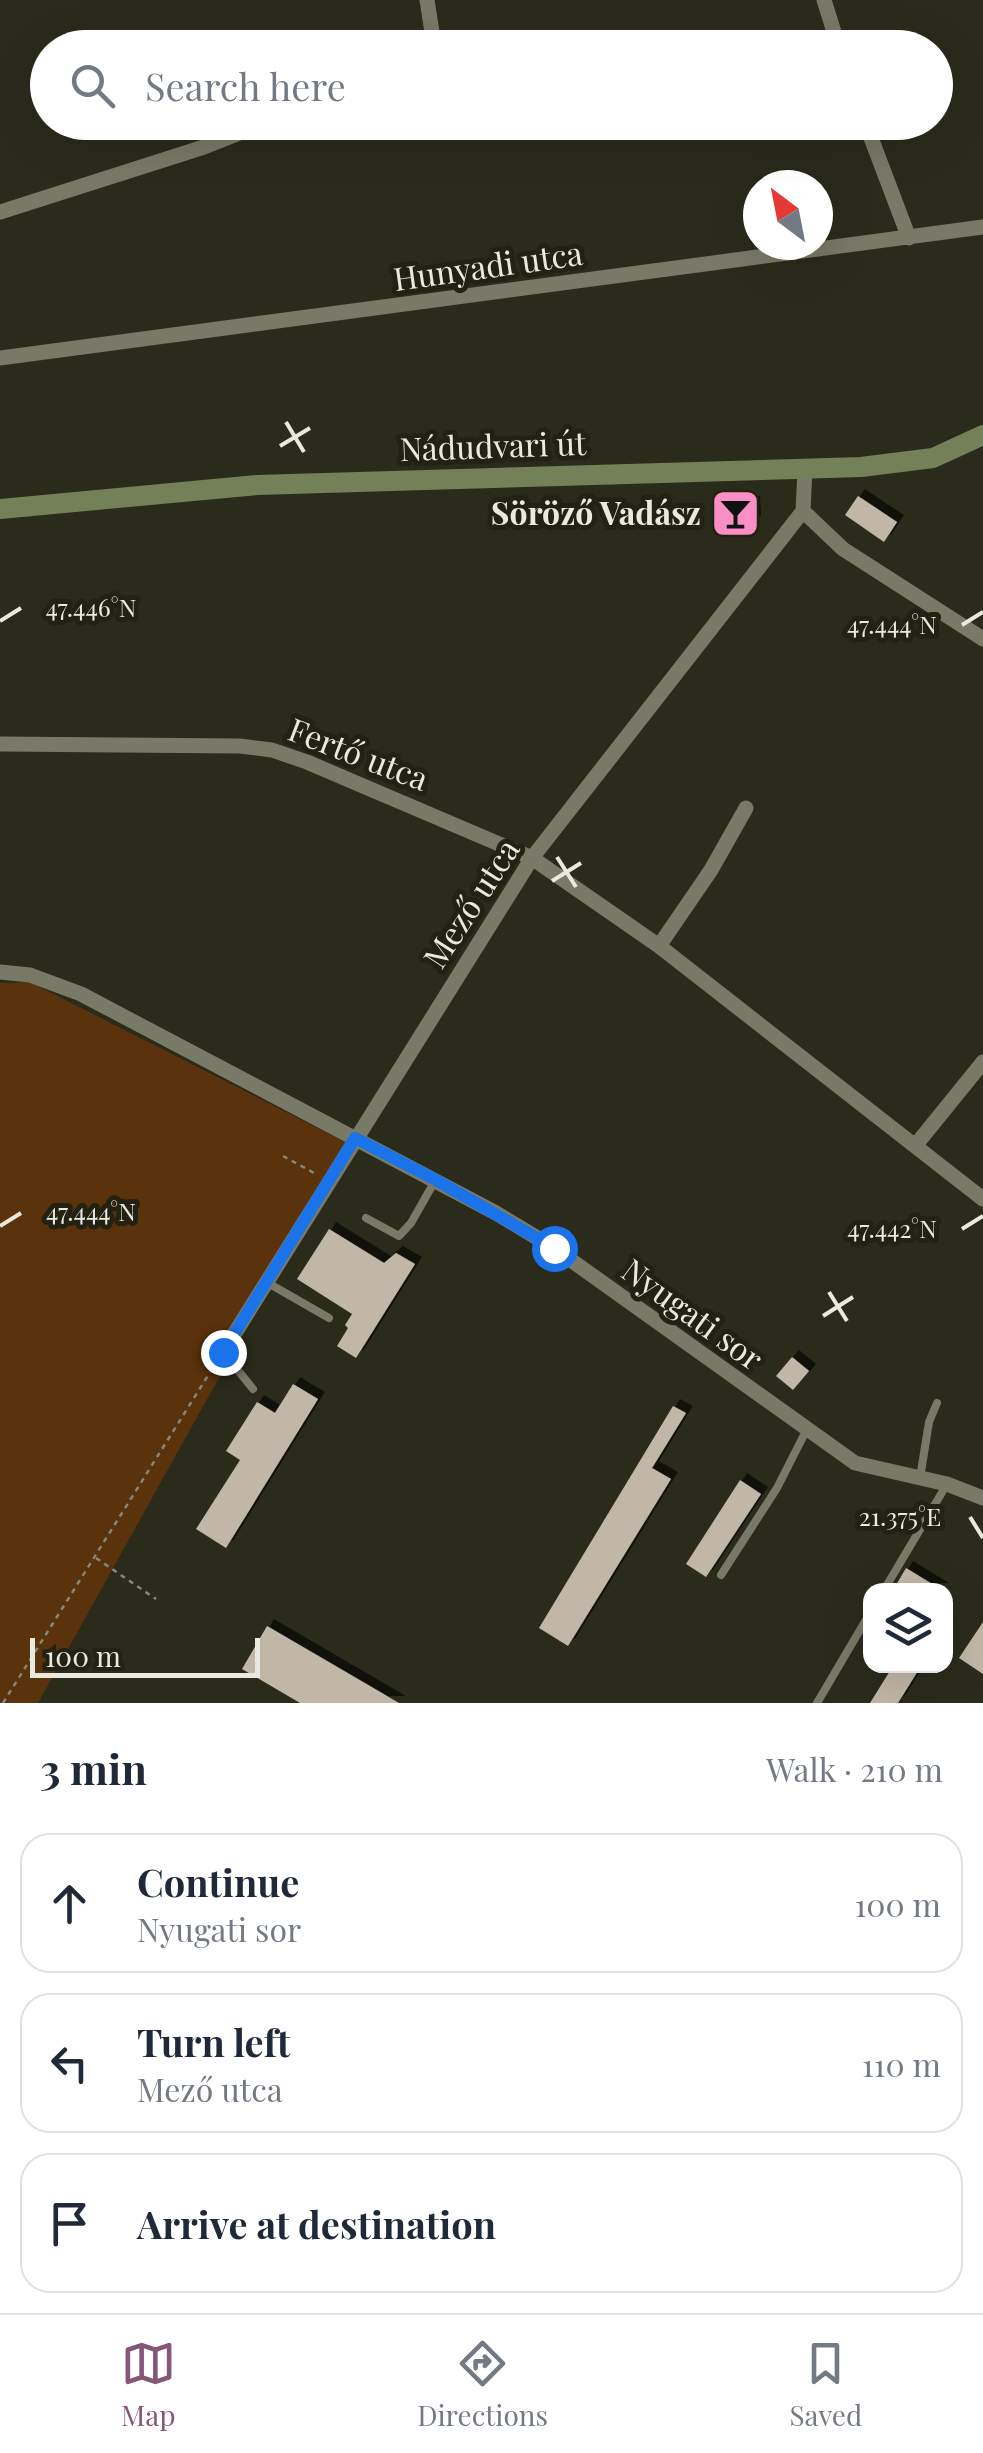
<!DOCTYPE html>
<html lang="en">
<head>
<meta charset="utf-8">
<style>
	body { margin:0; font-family:"Playfair Display",serif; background:#f6f6f7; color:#1f2937 }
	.controls { position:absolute; right:30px; bottom:30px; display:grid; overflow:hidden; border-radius:20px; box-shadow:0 10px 40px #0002 }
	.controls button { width:90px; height:90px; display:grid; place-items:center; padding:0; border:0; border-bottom:2px solid #e0e1e3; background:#fff; color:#1f2937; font:50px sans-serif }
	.compass { position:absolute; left:743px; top:170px; width:90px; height:90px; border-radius:50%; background:#fff; box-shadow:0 10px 40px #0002; rotate:328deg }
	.scale { position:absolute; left:30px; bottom:25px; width:230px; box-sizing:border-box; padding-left:10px; border:5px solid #e9e9df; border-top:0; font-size:28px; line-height:35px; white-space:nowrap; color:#e9e9df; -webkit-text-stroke:8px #222112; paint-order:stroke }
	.stop { position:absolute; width:30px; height:30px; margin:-22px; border:8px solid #1a73e8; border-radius:50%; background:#fff }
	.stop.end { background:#1a73e8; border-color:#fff; box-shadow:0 2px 10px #0008 }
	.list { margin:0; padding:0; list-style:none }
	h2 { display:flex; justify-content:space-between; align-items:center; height:130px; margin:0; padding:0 40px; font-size:42px }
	h2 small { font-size:32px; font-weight:400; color:#747a83 }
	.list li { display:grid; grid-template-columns:65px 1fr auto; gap:30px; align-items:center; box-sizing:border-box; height:140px; margin:0 20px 20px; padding:0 20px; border:2px solid #e0e1e3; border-radius:30px }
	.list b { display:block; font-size:38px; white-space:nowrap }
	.list p { margin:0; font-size:32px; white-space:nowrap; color:#747a83 }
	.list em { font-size:32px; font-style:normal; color:#747a83 }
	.icon { flex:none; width:55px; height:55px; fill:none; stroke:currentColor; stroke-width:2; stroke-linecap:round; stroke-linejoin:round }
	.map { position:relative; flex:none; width:983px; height:1703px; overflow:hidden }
	.search { position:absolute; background:#fff; box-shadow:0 10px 40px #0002; left:30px; right:30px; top:30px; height:110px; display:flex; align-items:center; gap:25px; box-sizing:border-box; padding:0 35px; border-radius:55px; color:#747a83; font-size:38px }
	.sheet { height:610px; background:#fff }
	nav { display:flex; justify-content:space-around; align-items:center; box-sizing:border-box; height:140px; border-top:2px solid #e0e1e3; background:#fff; font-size:28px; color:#747a83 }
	nav a { display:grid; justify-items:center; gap:5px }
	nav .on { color:#825777 }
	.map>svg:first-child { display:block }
</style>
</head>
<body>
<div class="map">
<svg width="983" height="1703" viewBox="0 0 983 1703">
	<defs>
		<filter id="shadow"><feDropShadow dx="7" dy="-7" stdDeviation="0" flood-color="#0009"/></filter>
	</defs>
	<rect width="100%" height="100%" fill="#2b2b1c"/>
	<path fill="#5a320b" d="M30,982l319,162 -311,559h-38v-720z"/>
	<path fill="#c0b7a6" filter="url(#shadow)" d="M858,496l39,26 -13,20 -39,-27z
		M753,503l1,20 -34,2 -1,-20z
		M329,1229l55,34 12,-10 19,11 -59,94 -19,-12 11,-18 -3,-3 7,-11 -55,-35z
		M792,1357l17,14 -16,19 -17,-14z
		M293,1384l25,15 -92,149 -30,-19 44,-69 -14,-9 31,-49 18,11z
		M673,1406l13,7 -34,55 19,11 -103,167 -29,-18z
		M740,1480l21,14 -55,83 -20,-13z
		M906,1568l36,22h-49z
		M983,1622v52l-24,-16z
		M267,1626l132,77h-99l-58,-34z
		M893,1666h28l-23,37h-28z"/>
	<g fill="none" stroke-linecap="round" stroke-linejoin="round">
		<path stroke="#86867a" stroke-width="2.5" stroke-dasharray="5 5" stroke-linecap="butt" d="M283,1156l31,17
			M96,1558l60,41
			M3,1703l211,-337"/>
		<path stroke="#797967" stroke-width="8" d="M366,1218l33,18 12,-13 25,-44
			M268,1283l61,35
			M223,1352l30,37
			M920,1478l9,-56 8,-19
			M721,1575l56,-87 29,-57
			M884,1590l63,-106
			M817,1703l53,-90"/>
		<path stroke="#797967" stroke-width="15" d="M427,0l5,32 -3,16
			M824,0l15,48
			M865,122l44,116
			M0,212l204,-65 63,-25
			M0,358l983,-131
			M803,511l40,38 140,90
			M803,511l2,-42
			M0,744l240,2 32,4 35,12 225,96 127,88 324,253
			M659,946l52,-76 35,-62
			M0,972l30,3 51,19 415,219 58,35 301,215 92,21 36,14
			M915,1146l68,-84
			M223,1352l309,-494 271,-347"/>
		<path stroke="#748058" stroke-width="20" d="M0,509l257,-24 604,-18 72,-9 50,-23"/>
	</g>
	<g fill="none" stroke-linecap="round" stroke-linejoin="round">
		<path stroke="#1a73e8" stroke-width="12" d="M223,1352l132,-214 81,42 118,68"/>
	</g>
	<path fill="none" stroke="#e9e9df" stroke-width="4" d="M286,422l18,30M280,446l30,-18M0,621l21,-13M962,625l21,-13M557,857l19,30M552,881l29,-18M0,1226l21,-13M962,1229l21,-13M829,1292l18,29M823,1316l30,-19M970,1517l13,21"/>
	<defs>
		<symbol id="bar-square" viewBox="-11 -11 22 22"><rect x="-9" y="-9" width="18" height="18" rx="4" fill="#fa8fc6" stroke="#222112"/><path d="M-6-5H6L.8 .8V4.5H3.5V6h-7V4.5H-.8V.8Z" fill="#111"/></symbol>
	</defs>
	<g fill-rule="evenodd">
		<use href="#bar-square" x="708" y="486" width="55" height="55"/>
	</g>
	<g text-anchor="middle" stroke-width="10" stroke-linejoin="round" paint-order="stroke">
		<g font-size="32" fill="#e9e9df" stroke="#222112">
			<text transform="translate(488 267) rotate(-8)" y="11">Hunyadi utca</text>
			<text transform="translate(493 447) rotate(-2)" y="11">Nádudvari út</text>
			<text transform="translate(358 755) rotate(21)" y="11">Fertő utca</text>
			<text transform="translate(472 904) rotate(-57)" y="11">Mező utca</text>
			<text transform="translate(692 1315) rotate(36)" y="11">Nyugati sor</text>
		</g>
		<g font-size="32" font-weight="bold" fill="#e9e9df" stroke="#222112" text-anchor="end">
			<text x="701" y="525">Söröző Vadász</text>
		</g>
	</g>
	<g font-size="25" text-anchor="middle" fill="#e9e9df" stroke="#222112" stroke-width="10" stroke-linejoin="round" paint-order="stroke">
		<text x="91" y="617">47.446°N</text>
		<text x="892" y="634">47.444°N</text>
		<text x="91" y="1221">47.444°N</text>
		<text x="892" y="1238">47.442°N</text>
		<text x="900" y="1526">21.375°E</text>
	</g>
</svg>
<div class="controls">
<button><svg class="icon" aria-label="layers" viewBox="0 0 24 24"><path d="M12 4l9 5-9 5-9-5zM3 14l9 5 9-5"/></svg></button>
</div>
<svg class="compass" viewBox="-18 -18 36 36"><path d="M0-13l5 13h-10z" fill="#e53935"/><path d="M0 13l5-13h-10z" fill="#747a83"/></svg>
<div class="scale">100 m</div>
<div class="stop" style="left:554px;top:1248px"></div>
<div class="stop end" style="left:223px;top:1352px"></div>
<div class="search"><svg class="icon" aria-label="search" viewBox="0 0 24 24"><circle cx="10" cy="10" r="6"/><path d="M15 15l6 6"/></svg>Search here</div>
</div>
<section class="sheet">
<h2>3 min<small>Walk · 210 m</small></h2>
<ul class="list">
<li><svg class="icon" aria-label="ahead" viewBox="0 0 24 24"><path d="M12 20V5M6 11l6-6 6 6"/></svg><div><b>Continue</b><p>Nyugati sor</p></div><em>100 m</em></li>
<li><svg class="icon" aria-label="left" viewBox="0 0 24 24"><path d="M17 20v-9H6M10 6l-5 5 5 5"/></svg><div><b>Turn left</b><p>Mező utca</p></div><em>110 m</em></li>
<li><svg class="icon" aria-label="arrive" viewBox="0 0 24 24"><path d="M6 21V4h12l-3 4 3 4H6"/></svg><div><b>Arrive at destination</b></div></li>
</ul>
</section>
<nav>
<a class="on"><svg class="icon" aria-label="map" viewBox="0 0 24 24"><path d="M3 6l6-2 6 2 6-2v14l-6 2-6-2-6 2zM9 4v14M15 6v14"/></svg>Map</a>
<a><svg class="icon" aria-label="directions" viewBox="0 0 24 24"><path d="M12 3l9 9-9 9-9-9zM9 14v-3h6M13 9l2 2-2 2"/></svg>Directions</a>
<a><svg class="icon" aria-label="saved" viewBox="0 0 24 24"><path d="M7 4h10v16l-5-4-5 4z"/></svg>Saved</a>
</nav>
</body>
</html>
